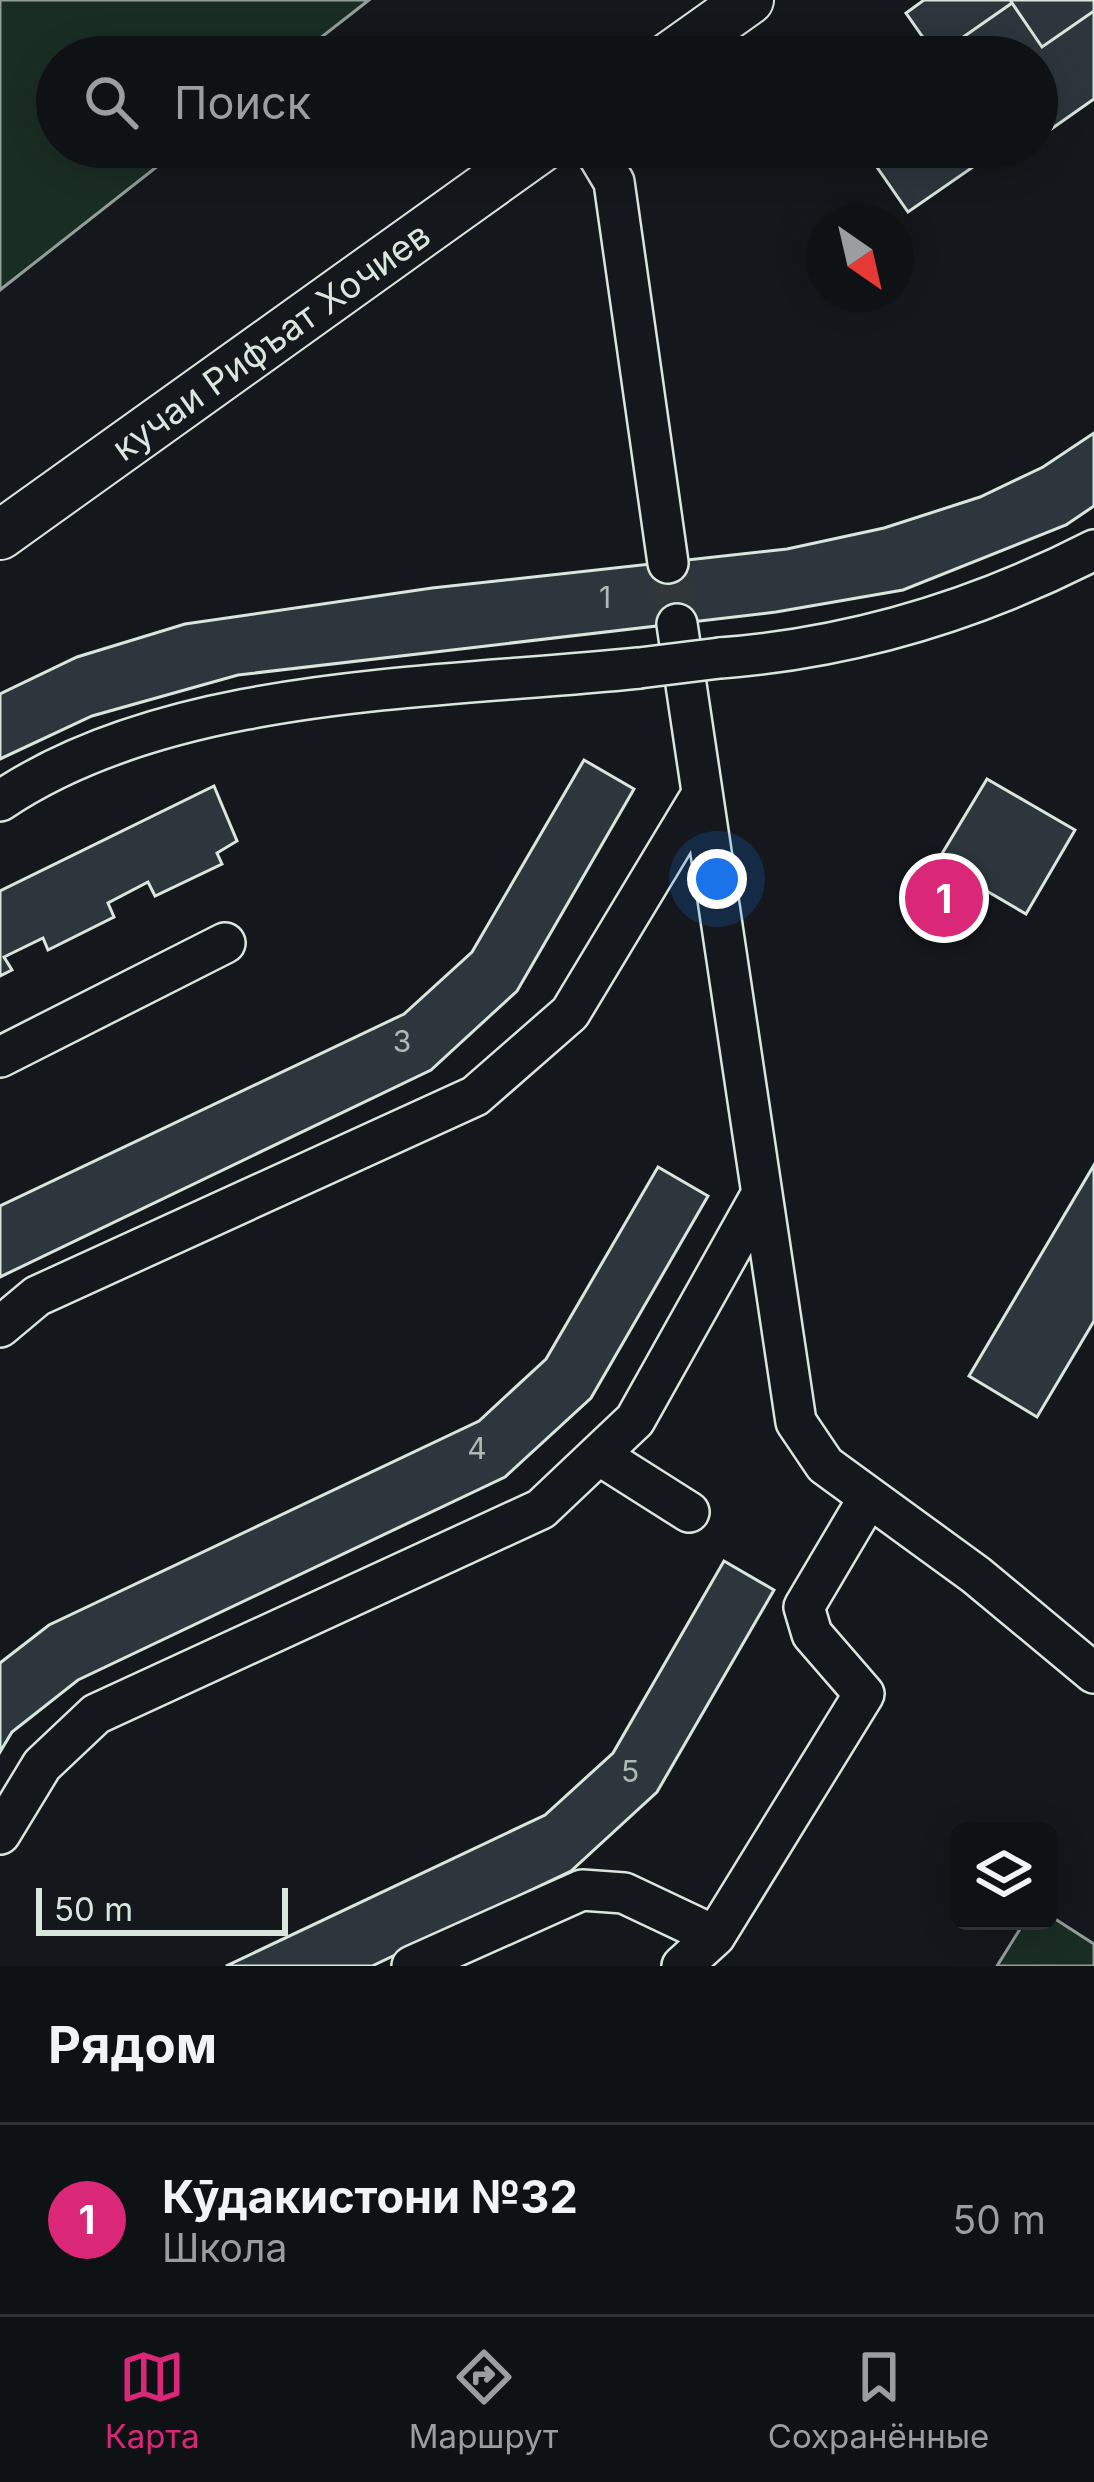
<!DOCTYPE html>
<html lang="ru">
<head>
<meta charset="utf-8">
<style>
	body { margin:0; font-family:Inter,sans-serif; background:#1d2022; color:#f1f3f6 }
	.controls { position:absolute; right:36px; bottom:36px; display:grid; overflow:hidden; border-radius:18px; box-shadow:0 6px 30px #0003 }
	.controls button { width:108px; height:108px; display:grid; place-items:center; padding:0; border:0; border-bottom:3px solid #2f3234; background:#0f1215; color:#f1f3f6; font:60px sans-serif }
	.compass { position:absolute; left:806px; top:204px; width:108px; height:108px; border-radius:50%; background:#0f1215; box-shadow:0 6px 30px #0003; rotate:146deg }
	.scale { position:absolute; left:36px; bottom:30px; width:252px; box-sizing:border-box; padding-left:12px; border:6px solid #d8e6dc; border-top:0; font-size:33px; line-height:42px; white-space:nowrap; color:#d8e6dc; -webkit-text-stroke:9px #14181c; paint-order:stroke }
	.you { position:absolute; left:717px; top:879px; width:42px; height:42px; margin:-30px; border:9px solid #fff; border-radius:50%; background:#1a73e8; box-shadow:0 0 0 18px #1a73e833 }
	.badge { display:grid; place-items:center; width:78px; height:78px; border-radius:50%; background:#db2777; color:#fff; font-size:39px; font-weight:700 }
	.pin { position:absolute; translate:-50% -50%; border:6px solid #fff; box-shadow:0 3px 12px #0006 }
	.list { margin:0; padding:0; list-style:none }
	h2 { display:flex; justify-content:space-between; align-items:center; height:156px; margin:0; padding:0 48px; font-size:51px }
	h2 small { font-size:39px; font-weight:400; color:#9b9ea0 }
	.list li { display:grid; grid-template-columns:78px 1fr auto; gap:36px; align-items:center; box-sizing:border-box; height:192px; padding:0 48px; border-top:3px solid #2f3234 }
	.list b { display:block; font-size:45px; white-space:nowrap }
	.list p { margin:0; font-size:39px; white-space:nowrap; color:#9b9ea0 }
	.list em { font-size:39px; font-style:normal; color:#9b9ea0 }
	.icon { flex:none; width:66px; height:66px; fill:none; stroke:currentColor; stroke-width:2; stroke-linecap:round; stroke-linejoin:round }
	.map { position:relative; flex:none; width:1094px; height:1966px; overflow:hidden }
	.search { position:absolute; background:#0f1215; box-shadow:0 6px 30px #0003; left:36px; right:36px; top:36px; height:132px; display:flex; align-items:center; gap:30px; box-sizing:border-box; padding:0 42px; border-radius:66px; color:#9b9ea0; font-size:45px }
	.sheet { height:348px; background:#0f1215 }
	nav { display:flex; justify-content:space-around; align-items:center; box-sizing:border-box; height:168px; border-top:3px solid #2f3234; background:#0f1215; font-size:33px; color:#9b9ea0 }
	nav a { display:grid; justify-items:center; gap:6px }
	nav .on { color:#db2777 }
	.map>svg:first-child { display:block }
</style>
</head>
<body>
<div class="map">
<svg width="1094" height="1966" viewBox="0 0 1094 1966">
	<rect width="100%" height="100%" fill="#14181c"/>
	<path fill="#1a2d24" stroke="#939e99" stroke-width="3" d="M0,0h369l-73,57h-239v90h125l-182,143z
		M1049,1915l45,29v22h-97l28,-45h24z"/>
	<path fill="#2c363c" stroke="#d8e6dc" stroke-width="3" d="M924,0h86l2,3 -76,53 -30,-43z
		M1010,0h84v11l-52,36z
		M1012,3l30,44 52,-36v88l-57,40v-82l-101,-1z
		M863,147h95l15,20 -65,45z
		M1094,433v73l-28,19 -163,65 -127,22 -538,63 -146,41 -92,43v-65l77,-37 108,-33 247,-36 355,-39 97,-21 96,-31 63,-30z
		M584,760l50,29 -117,202 -86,79 -431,207v-71l404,-192 68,-62z
		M987,779l88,51 -49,84 -89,-52z
		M214,786l23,55 -20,12 5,11 -67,32 -7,-14 -40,21 6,14 -66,33 -5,-12 -39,19 8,13 -12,6v-85z
		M1094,1165v156l-57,96 -68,-41z
		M658,1167l50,29 -117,202 -86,79 -427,203 -66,52 -12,20v-89l49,-38 430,-204 67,-62z
		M724,1561l50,29 -117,202 -86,79 -199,95h-146l319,-151 68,-62z"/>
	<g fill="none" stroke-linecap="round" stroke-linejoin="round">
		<path stroke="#313739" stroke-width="39" stroke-dasharray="39 20" stroke-linecap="butt" d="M668,563l9,61"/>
		<defs>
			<path id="minor" d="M593,147l21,35 54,381
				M677,624l119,798 29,43 151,110 118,98
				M720,658c131,-10 257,-48 374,-108
				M0,801c172,-116 437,-112 639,-133
				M0,1057l225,-114
				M0,1327l37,-31 438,-200 95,-83 132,-219
				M599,1455l90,57
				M0,1834l42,-69 54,-51 445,-205 94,-89 126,-225
				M412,1966l170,-76 42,3 91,43
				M682,1966l33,-30 149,-242 -52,-60 -8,-27 65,-110"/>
			<g id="major">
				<path d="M669,57l80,-57"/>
				<path id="s1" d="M0,535l542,-388"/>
			</g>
		</defs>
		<use href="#minor" stroke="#d8e6dc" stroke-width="44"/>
		<use href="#major" stroke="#d8e6dc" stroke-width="52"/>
		<use href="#minor" stroke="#14181c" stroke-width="39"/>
		<use href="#major" stroke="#14181c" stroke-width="48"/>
		<defs>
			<path id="minor-bridge" d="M639,668l81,-10"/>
		</defs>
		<use href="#minor-bridge" stroke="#d8e6dc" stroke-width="44" stroke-linecap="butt"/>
		<use href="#minor-bridge" stroke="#14181c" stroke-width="39"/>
	</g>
	<g text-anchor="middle" stroke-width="9" stroke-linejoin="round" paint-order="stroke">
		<g font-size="30" fill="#adbab4">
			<text x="605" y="608">1</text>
			<text x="402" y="1052">3</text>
			<text x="477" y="1459">4</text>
			<text x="630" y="1782">5</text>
		</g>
		<g font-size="36" fill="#d8e6dc" stroke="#14181c">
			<text dy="13" stroke="none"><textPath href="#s1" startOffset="333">кучаи Рифъат Хочиев</textPath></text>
		</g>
	</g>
</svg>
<div class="controls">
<button><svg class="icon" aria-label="layers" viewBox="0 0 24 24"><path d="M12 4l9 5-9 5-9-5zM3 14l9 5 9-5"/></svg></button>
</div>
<svg class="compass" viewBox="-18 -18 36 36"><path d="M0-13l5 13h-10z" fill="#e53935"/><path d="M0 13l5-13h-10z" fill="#9b9ea0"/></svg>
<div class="scale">50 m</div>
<div class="you"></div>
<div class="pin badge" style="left:944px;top:898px">1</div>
<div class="search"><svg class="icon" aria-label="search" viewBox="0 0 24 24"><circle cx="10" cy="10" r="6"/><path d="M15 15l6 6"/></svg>Поиск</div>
</div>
<section class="sheet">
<h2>Рядом<small></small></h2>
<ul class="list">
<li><span class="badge">1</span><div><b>Кӯдакистони №32</b><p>Школа</p></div><em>50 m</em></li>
</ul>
</section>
<nav>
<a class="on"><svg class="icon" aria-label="map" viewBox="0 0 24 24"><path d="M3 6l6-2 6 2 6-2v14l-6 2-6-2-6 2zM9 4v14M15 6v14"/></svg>Карта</a>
<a><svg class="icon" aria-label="directions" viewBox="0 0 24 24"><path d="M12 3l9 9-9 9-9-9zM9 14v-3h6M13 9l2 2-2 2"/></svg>Маршрут</a>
<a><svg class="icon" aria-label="saved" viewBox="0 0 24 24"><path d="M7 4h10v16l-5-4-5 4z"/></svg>Сохранённые</a>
</nav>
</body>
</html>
